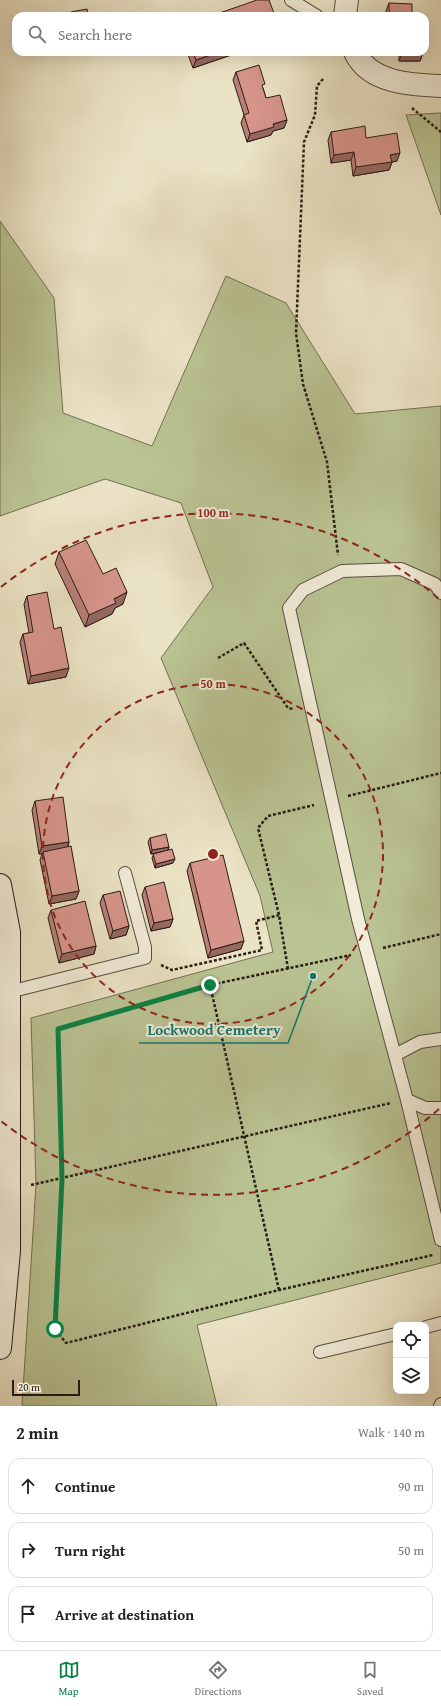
<!DOCTYPE html>
<html lang="en">
<head>
<meta charset="utf-8">
<style>
	body { margin:0; font-family:"Gentium Book Plus",serif; background:#f2f2f2; color:#222 }
	.controls { position:absolute; right:12px; bottom:12px; display:grid; overflow:hidden; border-radius:8px; box-shadow:0 4px 16px #0002 }
	.controls button { width:36px; height:36px; display:grid; place-items:center; padding:0; border:0; border-bottom:1px solid #e0e0e0; background:#fff; color:#222; font:20px sans-serif }
	.scale { position:absolute; left:12px; bottom:10px; width:68px; box-sizing:border-box; padding-left:4px; border:2px solid #291c16; border-top:0; font-size:11px; line-height:14px; white-space:nowrap; color:#291c16; -webkit-text-stroke:3px #f2edd9; paint-order:stroke }
	.stop { position:absolute; width:12px; height:12px; margin:-9px; border:3px solid #0b8043; border-radius:50%; background:#fff }
	.stop.end { background:#0b8043; border-color:#fff; box-shadow:0 1px 4px #0008 }
	.list { margin:0; padding:0; list-style:none }
	h2 { display:flex; justify-content:space-between; align-items:center; height:52px; margin:0; padding:0 16px; font-size:17px }
	h2 small { font-size:13px; font-weight:400; color:#767676 }
	.list li { display:grid; grid-template-columns:26px 1fr auto; gap:12px; align-items:center; box-sizing:border-box; height:56px; margin:0 8px 8px; padding:0 8px; border:1px solid #e0e0e0; border-radius:12px }
	.list b { display:block; font-size:15px; white-space:nowrap }
	.list em { font-size:13px; font-style:normal; color:#767676 }
	.icon { flex:none; width:22px; height:22px; fill:none; stroke:currentColor; stroke-width:2; stroke-linecap:round; stroke-linejoin:round }
	.map { position:relative; flex:none; width:441px; height:1406px; overflow:hidden }
	.search { position:absolute; background:#fff; box-shadow:0 4px 16px #0002; left:12px; right:12px; top:12px; height:44px; display:flex; align-items:center; gap:10px; box-sizing:border-box; padding:0 14px; border-radius:12px; color:#767676; font-size:15px }
	.sheet { height:244px; background:#fff }
	nav { display:flex; justify-content:space-around; align-items:center; box-sizing:border-box; height:56px; border-top:1px solid #e0e0e0; background:#fff; font-size:11px; color:#767676 }
	nav a { display:grid; justify-items:center; gap:2px }
	nav .on { color:#0b8043 }
	.map>svg:first-child { display:block }
</style>
</head>
<body>
<div class="map">
<svg width="441" height="1406" viewBox="0 0 441 1406">
	<rect width="100%" height="100%" fill="#ebe3c5"/>
	<filter id="stains"><feTurbulence type="fractalNoise" baseFrequency=".005" numOctaves="4"/><feColorMatrix values="0 0 0 0 .2 0 0 0 0 .09 0 0 0 0 .02 0 0 0 .5 -.17"/></filter>
	<radialGradient id="worn" r=".72"><stop offset=".6" stop-color="#630" stop-opacity="0"/><stop offset="1" stop-color="#630" stop-opacity=".3"/></radialGradient>
	<path fill="#bac393" stroke="#727054" d="M441,113v102l-35,-100z
		M0,221l54,77 9,115 89,33 74,-170 60,27 69,111 86,-8v857l-244,62 20,81h-195l14,-221 -5,-167 242,-66 -13,-56 -99,-238 52,-71 -32,-84 -76,-24 -105,37z"/>
	<g fill="none" stroke-linecap="round" stroke-linejoin="round">
		<defs>
			<path id="service" d="M291,0l26,16
				M441,593l-6,-9 -34,-15 -59,2 -39,19 -14,18 69,311 49,181 34,140
				M9,992l136,-34v-11l-20,-74
				M395,1055l25,-13 21,-3
				M407,1100l18,8h16
				M426,1327l15,-4
				M320,1352l76,-18
				M440,1406l1,-2"/>
			<path id="minor" d="M345,16l2,-16
				M355,52c14,31 57,33 86,34"/>
			<path id="secondary" d="M0,885l9,47v319l-9,97"/>
		</defs>
		<use href="#service" stroke="#5a4e42" stroke-width="14"/>
		<use href="#minor" stroke="#5a4e42" stroke-width="24"/>
		<use href="#secondary" stroke="#291c16" stroke-width="24"/>
		<path stroke="#291c16" stroke-width="2.5" stroke-dasharray="3 2" stroke-linecap="butt" d="M323,79l-6,7 -2,29 -11,27 -8,191 7,51 24,78 11,93
			M412,108l29,24
			M218,658l26,-15 44,65 5,1
			M348,796l93,-23
			M383,948l58,-14
			M161,965l11,5 90,-20 -6,-29 23,-6
			M288,969l-9,-54 -21,-87 10,-12 46,-11
			M210,985l-152,44 4,150 -7,150 11,14 213,-53 154,-35
			M31,1185l360,-82
			M279,1290l-69,-305 141,-30"/>
		<use href="#service" stroke="#f2edd9" stroke-width="12"/>
		<use href="#minor" stroke="#f2edd9" stroke-width="22"/>
		<use href="#secondary" stroke="#f2edd9" stroke-width="22"/>
	</g>
	<path fill="#b87f77" stroke="#291c16" d="M389,3l23,13h-26v-5z
		M187,52h53l-47,16z
		M399,52h24l-3,9h-21z
		M236,72l27,16 3,10 21,22 -3,8 -11,3 -2,4 -24,7 -6,-19 3,-8 -11,-35z
		M331,132l35,6 31,23 -5,1 -3,8 -36,6 -2,-16 -20,3 -3,-23z
		M59,552l44,22 20,30 -8,4 -3,6 -27,13 -30,-63z
		M27,596l27,33 12,48 -38,7 -8,-42 3,-8 6,-1 -5,-29z
		M35,801l34,41 -1,5 11,44 -3,8 -27,5 -9,-44 2,-6h-3l-7,-44z
		M150,838l19,9 -1,3 5,13 -18,5 -3,-10 2,-4h-3l-3,-12z
		M190,863l51,86 -33,9 -21,-87z
		M145,887l28,32 -3,8 -19,4 -9,-36z
		M103,895l26,31 -3,9 -16,4 -10,-36z
		M51,910l45,36 -2,8 -35,9 -11,-45z"/>
	<path fill="#966861" stroke="#291c16" d="M219,52h21l-47,16 3,-8z
		M261,52h6l-7,2z
		M402,53h21l-3,8h-21z
		M287,120l-3,8 -11,3 -2,4 -24,7 3,-8 23,-10z
		M354,152l-3,8 -20,3 3,-8z
		M400,153l-3,8 -5,1 -3,8 -36,6 3,-9 34,-12z
		M127,592l-4,12 -8,4 -3,6 -27,13 4,-12 25,-16z
		M69,668l-3,9 -38,7 3,-8z
		M69,842l-3,8 -23,2 -1,2h-3l3,-8z
		M169,847l-2,4 -16,3 1,-4z
		M175,859l-2,4 -18,5 1,-4z
		M79,891l-3,8 -27,5 3,-8z
		M173,919l-3,8 -19,4 3,-8z
		M129,926l-3,9 -16,4 3,-8z
		M244,941l-3,8 -33,9 3,-8z
		M96,946l-2,8 -35,9 3,-9z"/>
	<path fill="#d6948a" stroke="#291c16" d="M257,0h12l6,16h-64z
		M389,3l23,1v12h-23z
		M87,9l1,7h-17v-4z
		M193,52h26l-23,8z
		M402,52h21v1h-21z
		M259,65l6,19 -3,1 4,13 14,-3 7,25 -14,4 1,3 -24,7 -6,-19 5,-2 -13,-41z
		M365,126l1,12 31,-5 3,20 -10,2 2,7 -36,5 -2,-15 -20,3 -3,-23z
		M86,540l17,34 13,-6 11,24 -13,7 2,4 -27,12 -30,-63z
		M47,592l7,37 7,-2 8,41 -38,8 -8,-42 10,-2 -6,-36z
		M63,797l6,45 -27,4 -7,-45z
		M166,834l3,13 -17,3 -2,-12z
		M71,846l8,45 -27,5 -9,-44z
		M172,849l3,10 -19,5 -3,-10z
		M223,855l21,86 -33,9 -21,-87z
		M164,882l9,37 -19,4 -9,-36z
		M120,891l9,35 -16,5 -10,-36z
		M85,901l11,45 -34,8 -11,-44z"/>
	<g fill="none" stroke-linecap="round" stroke-linejoin="round">
		<path stroke="#0b8043" stroke-width="5" d="M55,1329l7,-150 -4,-150 152,-44"/>
	</g>
	<g fill="none" stroke="#8f2418" stroke-width="2" stroke-dasharray="7 5">
		<circle cx="213" cy="854" r="170"/>
		<path d="M439 1109A341 341 0 0 1 1 1121M1 587A341 341 0 0 1 439 599"/>
	</g>
	<circle cx="213" cy="854" r="6" fill="#8f2418" stroke="#f2edd9" stroke-width="2"/>
	<g font-size="12" text-anchor="middle" font-weight="bold" fill="#8f2418" stroke="#f2edd9" stroke-width="4" stroke-linejoin="round" paint-order="stroke">
		<text x="213" y="517">100 m</text>
		<text x="213" y="688">50 m</text>
	</g>
	<path fill="none" stroke="#0f766e" stroke-width="1.5" d="M313 976L288 1043H139"/>
	<circle fill="#0f766e" stroke="#f2edd9" stroke-width="1.5" cx="313" cy="976" r="4"/>
	<g font-size="15" text-anchor="middle" font-weight="bold" fill="#0f766e" stroke="#f2edd9" stroke-width="4" stroke-linejoin="round" paint-order="stroke">
		<text x="214" y="1035">Lockwood Cemetery</text>
	</g>
	<rect width="100%" height="100%" filter="url(#stains)"/>
	<rect width="100%" height="100%" fill="url(#worn)"/>
</svg>
<div class="controls">
<button><svg class="icon" aria-label="locate" viewBox="0 0 24 24"><circle cx="12" cy="12" r="6"/><path d="M12 2v4M12 18v4M2 12h4M18 12h4"/></svg></button>
<button><svg class="icon" aria-label="layers" viewBox="0 0 24 24"><path d="M12 4l9 5-9 5-9-5zM3 14l9 5 9-5"/></svg></button>
</div>
<div class="scale">20 m</div>
<div class="stop" style="left:55px;top:1329px"></div>
<div class="stop end" style="left:210px;top:985px"></div>
<div class="search"><svg class="icon" aria-label="search" viewBox="0 0 24 24"><circle cx="10" cy="10" r="6"/><path d="M15 15l6 6"/></svg>Search here</div>
</div>
<section class="sheet">
<h2>2 min<small>Walk · 140 m</small></h2>
<ul class="list">
<li><svg class="icon" aria-label="ahead" viewBox="0 0 24 24"><path d="M12 20V5M6 11l6-6 6 6"/></svg><div><b>Continue</b></div><em>90 m</em></li>
<li><svg class="icon" aria-label="right" viewBox="0 0 24 24"><path d="M7 20v-9h11M14 6l5 5-5 5"/></svg><div><b>Turn right</b></div><em>50 m</em></li>
<li><svg class="icon" aria-label="arrive" viewBox="0 0 24 24"><path d="M6 21V4h12l-3 4 3 4H6"/></svg><div><b>Arrive at destination</b></div></li>
</ul>
</section>
<nav>
<a class="on"><svg class="icon" aria-label="map" viewBox="0 0 24 24"><path d="M3 6l6-2 6 2 6-2v14l-6 2-6-2-6 2zM9 4v14M15 6v14"/></svg>Map</a>
<a><svg class="icon" aria-label="directions" viewBox="0 0 24 24"><path d="M12 3l9 9-9 9-9-9zM9 14v-3h6M13 9l2 2-2 2"/></svg>Directions</a>
<a><svg class="icon" aria-label="saved" viewBox="0 0 24 24"><path d="M7 4h10v16l-5-4-5 4z"/></svg>Saved</a>
</nav>
</body>
</html>
